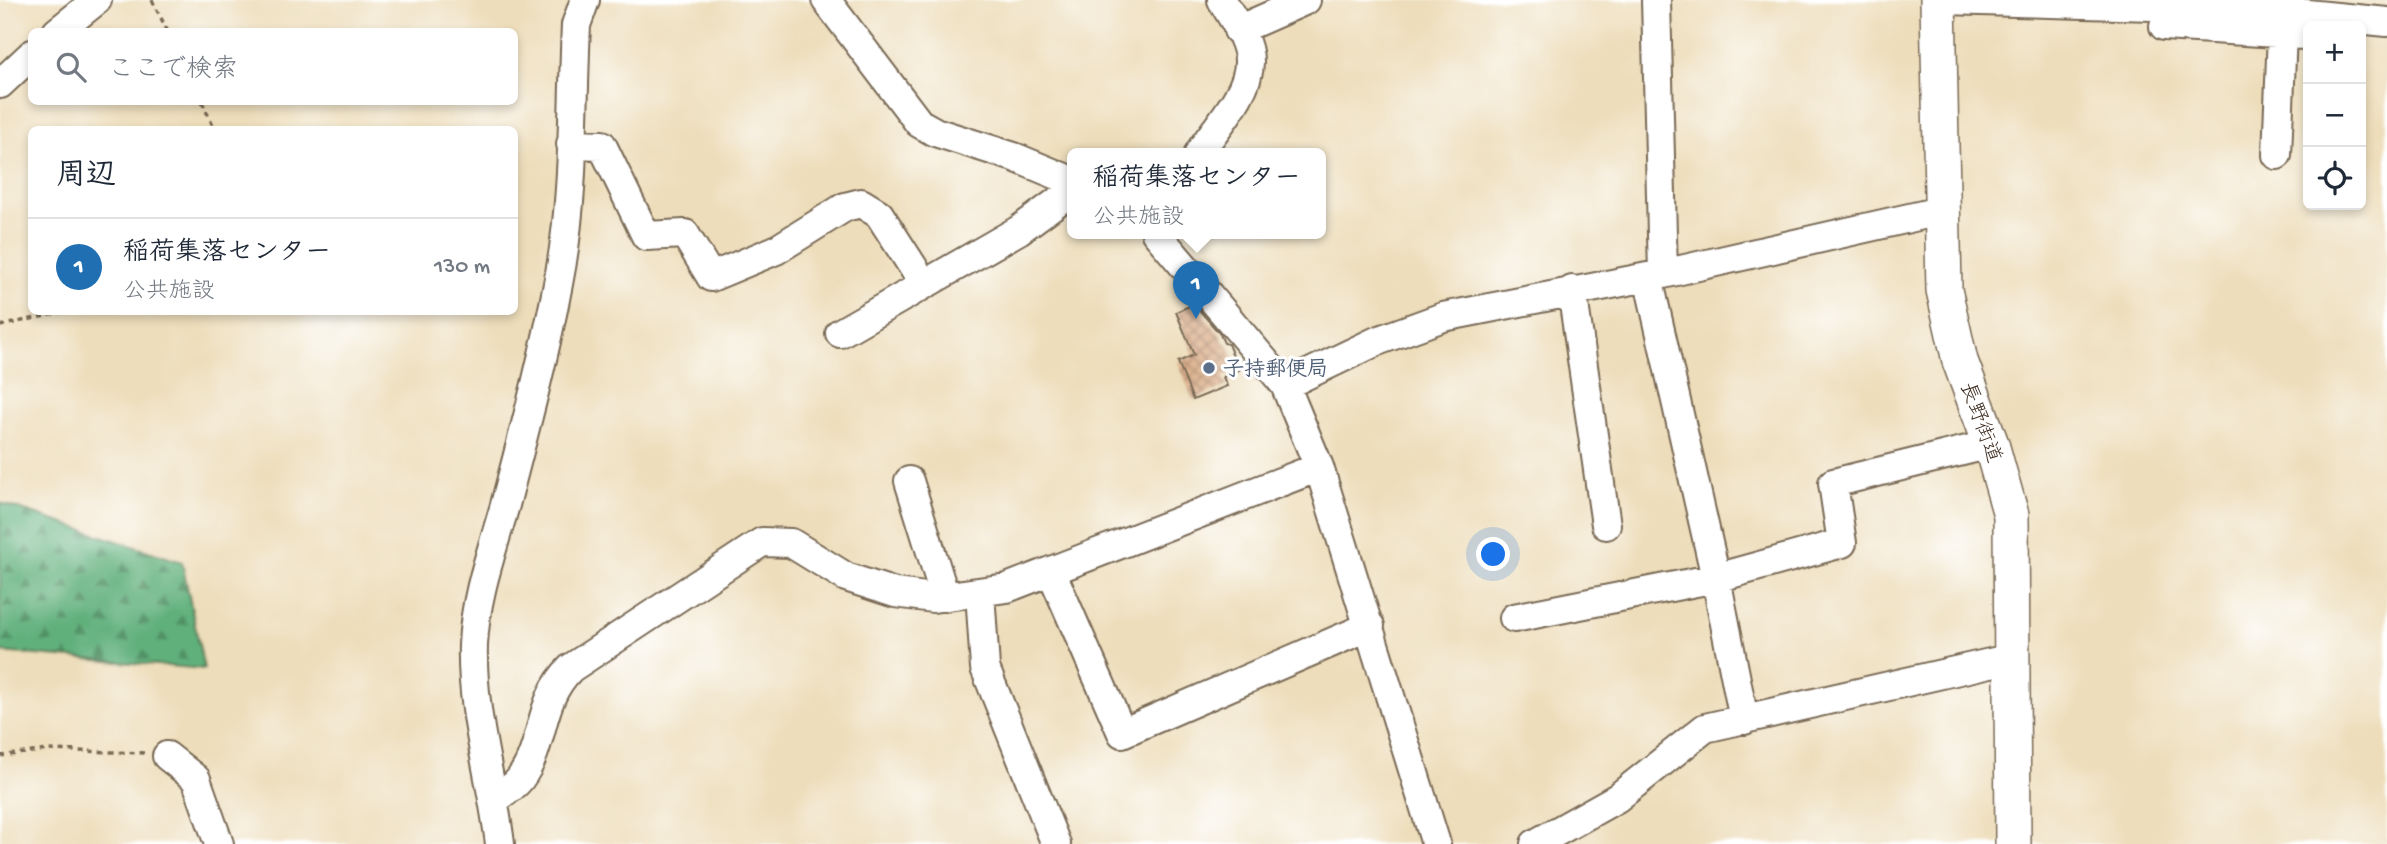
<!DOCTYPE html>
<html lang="ja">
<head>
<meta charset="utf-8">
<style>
	body { margin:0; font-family:"Gochi Hand","Klee One",sans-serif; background:#f6f6f7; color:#1f2937 }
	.controls { position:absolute; right:21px; top:21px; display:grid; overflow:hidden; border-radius:10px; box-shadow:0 4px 10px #0003 }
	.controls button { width:63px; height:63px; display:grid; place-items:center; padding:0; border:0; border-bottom:2px solid #e0e1e3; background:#fff; color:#1f2937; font:35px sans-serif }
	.you { position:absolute; left:1494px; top:555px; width:24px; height:24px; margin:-18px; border:5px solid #fff; border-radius:50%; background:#1a73e8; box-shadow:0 0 0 10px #1a73e833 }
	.badge { display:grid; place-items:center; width:46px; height:46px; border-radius:50%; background:#1f6fb2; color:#fff; font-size:23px; font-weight:700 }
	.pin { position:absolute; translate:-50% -58px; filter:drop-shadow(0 2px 4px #0008) }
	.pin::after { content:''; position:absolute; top:37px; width:24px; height:21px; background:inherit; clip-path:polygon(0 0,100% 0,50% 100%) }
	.popup { position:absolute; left:1067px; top:148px; width:259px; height:91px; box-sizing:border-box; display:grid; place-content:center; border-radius:10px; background:#fff; filter:drop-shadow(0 2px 5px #0005); font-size:23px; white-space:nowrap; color:#747a83 }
	.popup b { font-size:26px; color:#1f2937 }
	.popup::after { content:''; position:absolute; left:50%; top:100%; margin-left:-14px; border:14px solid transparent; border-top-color:#fff }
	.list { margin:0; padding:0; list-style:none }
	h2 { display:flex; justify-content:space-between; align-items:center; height:91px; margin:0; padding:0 28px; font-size:30px }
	h2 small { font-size:23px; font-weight:400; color:#747a83 }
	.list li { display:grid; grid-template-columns:46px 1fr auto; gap:21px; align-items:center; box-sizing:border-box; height:98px; padding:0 28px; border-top:2px solid #e0e1e3 }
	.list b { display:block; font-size:26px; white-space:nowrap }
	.list p { margin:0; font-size:23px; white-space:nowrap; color:#747a83 }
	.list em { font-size:23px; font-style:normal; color:#747a83 }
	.icon { flex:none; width:38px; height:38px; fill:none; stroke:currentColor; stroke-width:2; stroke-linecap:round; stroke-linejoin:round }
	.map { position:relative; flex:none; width:2387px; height:844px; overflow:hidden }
	.search { position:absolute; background:#fff; box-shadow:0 4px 10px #0003; left:28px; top:28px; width:490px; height:77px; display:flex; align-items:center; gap:18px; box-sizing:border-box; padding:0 24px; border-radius:10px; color:#747a83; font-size:26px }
	.panel { position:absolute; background:#fff; box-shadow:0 4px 10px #0003; left:28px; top:126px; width:490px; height:189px; border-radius:10px }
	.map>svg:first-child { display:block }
</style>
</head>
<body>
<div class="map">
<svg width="2387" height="844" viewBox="0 0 2387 844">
	<defs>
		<pattern id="forest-firs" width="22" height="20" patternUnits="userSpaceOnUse" patternTransform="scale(1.75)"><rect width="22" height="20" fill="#60b07b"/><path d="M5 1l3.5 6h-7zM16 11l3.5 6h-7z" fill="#508f64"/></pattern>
		<pattern id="building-cross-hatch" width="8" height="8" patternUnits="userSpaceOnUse" patternTransform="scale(1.75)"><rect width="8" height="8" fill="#dcb28f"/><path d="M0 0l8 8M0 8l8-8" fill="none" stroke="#b49174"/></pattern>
	</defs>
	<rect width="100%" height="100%" fill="#fff"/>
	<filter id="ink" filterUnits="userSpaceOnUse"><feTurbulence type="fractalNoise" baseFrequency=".0143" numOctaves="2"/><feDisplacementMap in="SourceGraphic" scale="14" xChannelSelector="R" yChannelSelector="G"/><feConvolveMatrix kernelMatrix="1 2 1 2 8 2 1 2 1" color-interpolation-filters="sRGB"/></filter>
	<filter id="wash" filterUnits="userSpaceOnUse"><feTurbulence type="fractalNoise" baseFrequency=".00686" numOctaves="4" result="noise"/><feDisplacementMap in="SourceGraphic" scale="28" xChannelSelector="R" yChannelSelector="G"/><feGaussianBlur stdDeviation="1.57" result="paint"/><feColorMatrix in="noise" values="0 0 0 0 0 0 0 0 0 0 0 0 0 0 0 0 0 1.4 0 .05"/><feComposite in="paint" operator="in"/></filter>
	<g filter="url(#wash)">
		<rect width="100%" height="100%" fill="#edddba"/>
		<path fill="url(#forest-firs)" stroke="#4e6d4c" stroke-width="2" d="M0,503l182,59 22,107 -204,-17z"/>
		<g id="blocks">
			<path fill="url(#building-cross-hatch)" d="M1194,304l26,30 4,9 4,1 11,26 -16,7 4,9 -34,14 -15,-38 16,-7 -18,-43z"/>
		</g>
	</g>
	<g filter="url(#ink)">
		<use href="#blocks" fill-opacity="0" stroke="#796955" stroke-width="2"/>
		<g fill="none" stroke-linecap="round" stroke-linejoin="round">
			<defs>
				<path id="minor" d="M826,0l93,123 16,9 79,25 58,24
					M1656,0l7,274
					M1945,0l311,9 131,13
					M2164,26l144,9
					M1238,30l68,-30
					M57,32l40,-32
					M0,84l32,-30
					M571,144l31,1 44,91 39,-2 26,43 65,-27 69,-43 16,-4 18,11 45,70
					M1199,153c16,-25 51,-61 50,-92 0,-21 -17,-43 -27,-61
					M2277,155l5,-122
					M1156,233l129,152 34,82 117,377
					M1648,277l68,301 28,142
					M1572,290l34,235
					M840,333l179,-103 53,-39
					M1285,385l92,-44 66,-24 220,-43 277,-63
					M909,481l36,116
					M1051,571l71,162 248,-107
					M980,592l5,76 71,176
					M1514,618l202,-40 126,-35 -9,-60 158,-39
					M167,756l29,23 23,65
					M494,800c9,-6 20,-13 26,-21 26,-35 17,-78 51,-111l191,-126 29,1 55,34 49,16 38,5 74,-10 312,-121
					M500,844c-8,-66 -29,-132 -27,-199 2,-48 19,-94 32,-140 19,-73 39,-147 53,-221 17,-85 14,-174 18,-259l9,-25
					M1535,844l82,-46 88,-70 307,-70"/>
				<path id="major" d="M1938,0l6,290 16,71 31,83 20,71 2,329"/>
			</defs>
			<use href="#minor" stroke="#796955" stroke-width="32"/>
			<use href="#major" stroke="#796955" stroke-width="38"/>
			<path stroke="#796955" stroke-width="3.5" stroke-dasharray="5 5" stroke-linecap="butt" d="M152,0l16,32
				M202,102l13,28
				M0,326l63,-14
				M0,756l48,-6 96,3"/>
			<use href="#minor" stroke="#fff" stroke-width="28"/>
			<use href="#major" stroke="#fff" stroke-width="35"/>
		</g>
	</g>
	<circle fill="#5c6f8a" stroke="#fff" stroke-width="2.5" cx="1209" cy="368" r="7"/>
	<g text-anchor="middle" stroke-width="6" stroke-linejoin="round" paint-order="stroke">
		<g font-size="21" font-weight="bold" fill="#4e5e75" stroke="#fff" text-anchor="start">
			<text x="1223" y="375">子持郵便局</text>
		</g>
		<g font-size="21" fill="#3b2a1e" stroke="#fff">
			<text transform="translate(1982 422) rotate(70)" y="7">長野街道</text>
		</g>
	</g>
</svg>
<div class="controls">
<button>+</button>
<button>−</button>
<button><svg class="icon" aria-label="locate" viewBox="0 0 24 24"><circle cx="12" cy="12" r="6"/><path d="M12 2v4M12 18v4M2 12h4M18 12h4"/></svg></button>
</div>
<div class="you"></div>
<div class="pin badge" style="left:1196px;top:319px">1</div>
<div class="popup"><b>稲荷集落センター</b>公共施設</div>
<div class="search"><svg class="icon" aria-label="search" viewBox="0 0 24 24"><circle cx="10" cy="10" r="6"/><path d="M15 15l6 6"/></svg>ここで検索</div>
<section class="panel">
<h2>周辺<small></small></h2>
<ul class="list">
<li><span class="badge">1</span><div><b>稲荷集落センター</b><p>公共施設</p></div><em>130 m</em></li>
</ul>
</section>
</div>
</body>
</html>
